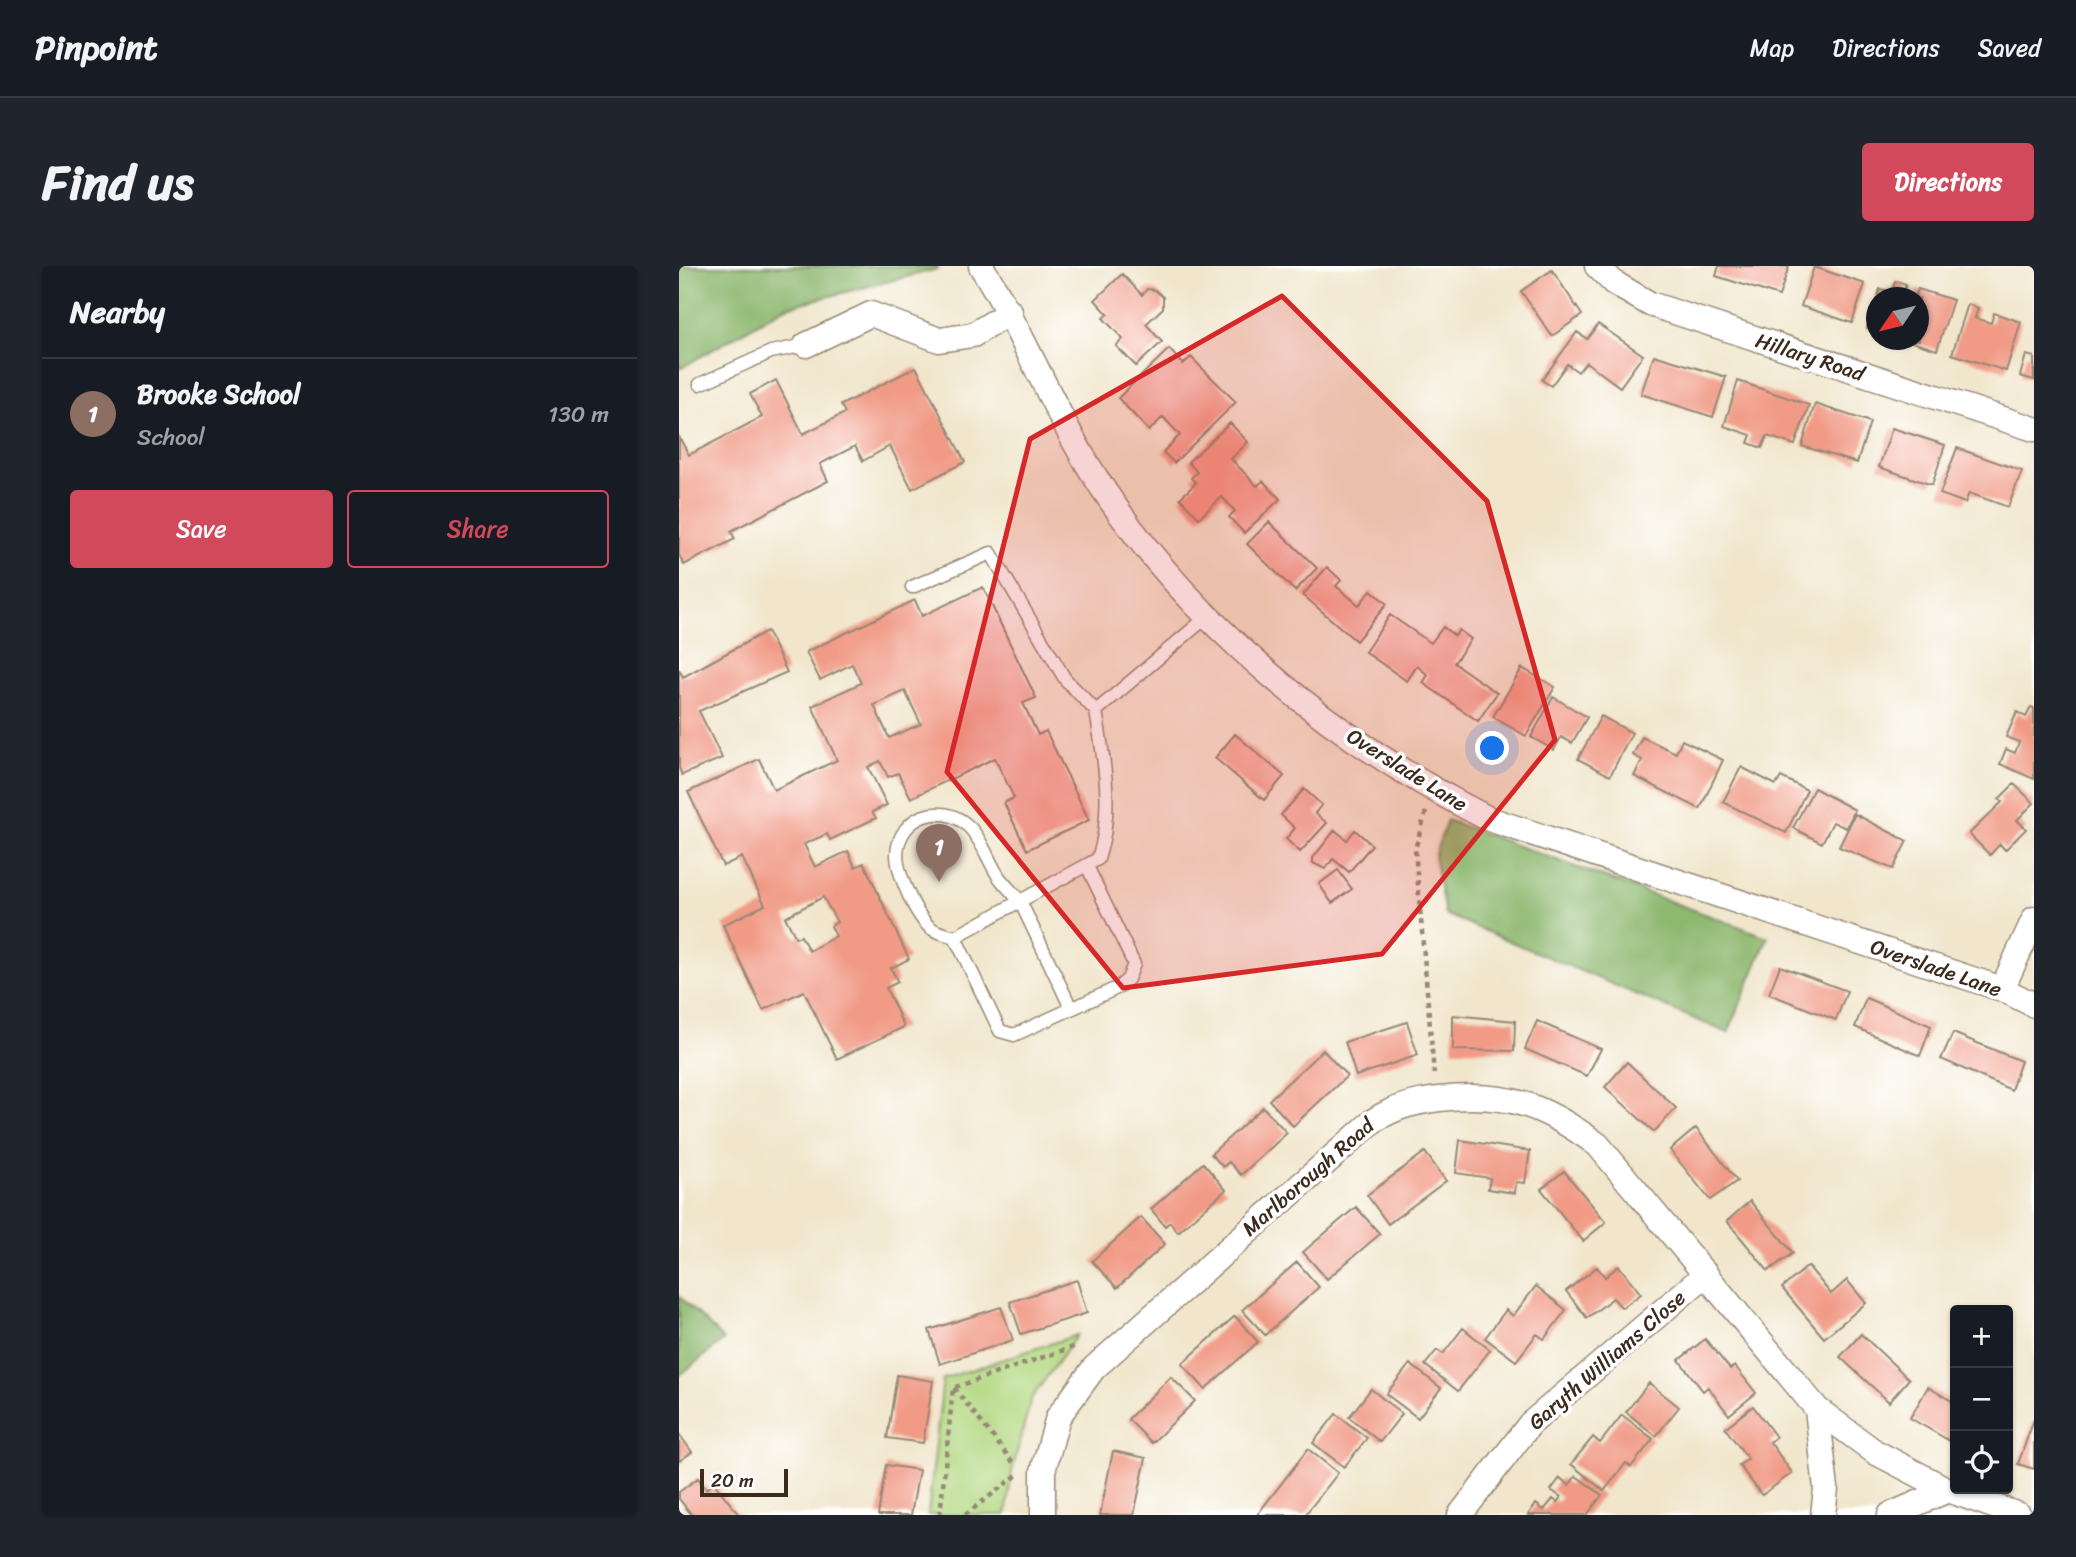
<!DOCTYPE html>
<html lang="en">
<head>
<meta charset="utf-8">
<style>
	body { margin:0; font-family:Sriracha,sans-serif; background:#20242c; color:#f1f3f6 }
	.controls { position:absolute; right:21px; bottom:21px; display:grid; overflow:hidden; border-radius:7px; box-shadow:0 2px 5px #0004 }
	.controls button { width:63px; height:63px; display:grid; place-items:center; padding:0; border:0; border-bottom:2px solid #363941; background:#171b24; color:#f1f3f6; font:35px sans-serif }
	.compass { position:absolute; left:1187px; top:21px; width:63px; height:63px; border-radius:50%; background:#171b24; box-shadow:0 2px 5px #0004; rotate:235deg }
	.scale { position:absolute; left:21px; bottom:18px; width:88px; box-sizing:border-box; padding-left:7px; border:4px solid #3b2a1e; border-top:0; font-size:19px; line-height:24px; white-space:nowrap; color:#3b2a1e; -webkit-text-stroke:5px #fff; paint-order:stroke }
	.you { position:absolute; left:814px; top:483px; width:24px; height:24px; margin:-18px; border:5px solid #fff; border-radius:50%; background:#1a73e8; box-shadow:0 0 0 10px #1a73e833 }
	.badge { display:grid; place-items:center; width:46px; height:46px; border-radius:50%; background:#d1495b; color:#fff; font-size:23px; font-weight:700 }
	.pin { position:absolute; translate:-50% -58px; filter:drop-shadow(0 2px 4px #0008) }
	.pin::after { content:''; position:absolute; top:37px; width:24px; height:21px; background:inherit; clip-path:polygon(0 0,100% 0,50% 100%) }
	.list { margin:0; padding:0; list-style:none }
	h2 { display:flex; justify-content:space-between; align-items:center; height:91px; margin:0; padding:0 28px; font-size:30px }
	h2 small { font-size:23px; font-weight:400; color:#9ea1a6 }
	.list li { display:grid; grid-template-columns:46px 1fr auto; gap:21px; align-items:center; box-sizing:border-box; height:112px; padding:0 28px; border-top:2px solid #363941 }
	.list b { display:block; font-size:26px; white-space:nowrap }
	.list p { margin:0; font-size:23px; white-space:nowrap; color:#9ea1a6 }
	.list em { font-size:23px; font-style:normal; color:#9ea1a6 }
	.actions { display:flex; gap:14px; padding:21px 28px }
	.actions a { flex:1; padding:16px 0; border:2px solid #d1495b; border-radius:7px; text-align:center; font-size:24px; color:#d1495b }
	.actions .main { background:#d1495b; color:#fff }
	.icon { flex:none; width:38px; height:38px; fill:none; stroke:currentColor; stroke-width:2; stroke-linecap:round; stroke-linejoin:round }
	.map { position:relative; flex:none; width:1355px; height:1249px; overflow:hidden; border-radius:7px }
	header { display:flex; align-items:center; gap:42px; box-sizing:border-box; height:98px; padding:0 35px; background:#171b24; border-bottom:2px solid #363941 }
	header strong { font-size:33px }
	nav { display:flex; gap:38px; margin-inline-start:auto; font-size:24px }
	.intro { display:flex; align-items:center; justify-content:space-between; box-sizing:border-box; height:168px; padding:0 42px }
	h1 { margin:0; font-size:49px }
	.button { padding:18px 32px; border-radius:7px; background:#d1495b; color:#fff; font-size:24px; font-weight:700 }
	main { display:flex; gap:42px; padding:0 42px }
	aside { flex:1; background:#171b24; border-radius:7px; box-shadow:0 2px 5px #0004 }
	.map>svg:first-child { display:block }
</style>
</head>
<body>
<header>
<strong>Pinpoint</strong>
<nav><a>Map</a><a>Directions</a><a>Saved</a></nav>
</header>
<div class="intro"><h1>Find us</h1><a class="button">Directions</a></div>
<main>
<aside>
<h2>Nearby<small></small></h2>
<ul class="list">
<li><span class="badge" style="background:#8d6e63">1</span><div><b>Brooke School</b><p>School</p></div><em>130 m</em></li>
</ul>
<div class="actions"><a class="main">Save</a><a>Share</a></div>
</aside>
<div class="map">
<svg width="1355" height="1249" viewBox="0 0 1355 1249">
	<rect width="100%" height="100%" fill="#fff"/>
	<filter id="ink" filterUnits="userSpaceOnUse"><feTurbulence type="fractalNoise" baseFrequency=".0143" numOctaves="2"/><feDisplacementMap in="SourceGraphic" scale="14" xChannelSelector="R" yChannelSelector="G"/><feConvolveMatrix kernelMatrix="1 2 1 2 8 2 1 2 1" color-interpolation-filters="sRGB"/></filter>
	<filter id="wash" filterUnits="userSpaceOnUse"><feTurbulence type="fractalNoise" baseFrequency=".00686" numOctaves="4" result="noise"/><feDisplacementMap in="SourceGraphic" scale="28" xChannelSelector="R" yChannelSelector="G"/><feGaussianBlur stdDeviation="1.57" result="paint"/><feColorMatrix in="noise" values="0 0 0 0 0 0 0 0 0 0 0 0 0 0 0 0 0 1.4 0 .05"/><feComposite in="paint" operator="in"/></filter>
	<g filter="url(#wash)">
		<rect width="100%" height="100%" fill="#f1e6cc"/>
		<path fill="#b3d881" stroke="#778150" stroke-width="2" d="M398,1069l-46,64 -19,72 -6,44h-78l15,-136z"/>
		<path fill="#8eb86f" stroke="#647146" stroke-width="2" d="M0,0h258l1,3 -152,38 -107,62z
			M768,554l321,117 -40,96 -283,-119 -11,-58z
			M0,1030l45,44 -45,36z"/>
		<g id="blocks">
			<path fill="#f19b87" fill-rule="evenodd" d="M1040,0h70l-10,30 -63,-20z
				M1135,1l51,17 -13,39 -51,-17z
				M873,4l30,45 -30,21 -31,-45z
				M443,8l20,21 5,-6 8,1 8,7v11l-17,16 16,18 -26,24 -20,-20 7,-7 -20,-21 5,-4 -13,-14z
				M1216,15l11,3 -5,14h-24l3,-9 12,3z
				M1239,23l35,11 -16,50 -31,-10h13v-42h-4z
				M1198,35v29l-10,-2z
				M1289,38l10,4 -3,10 16,5 3,-10 27,9 -15,49 -54,-17z
				M919,58l45,31 -23,32 -34,-25 -8,10 -11,-8 -16,22 -9,-6 35,-48 10,7z
				M490,83l14,15 8,-7 45,45 -62,61 -11,-11 17,-17 -17,-18 -14,14 -31,-33z
				M975,89l72,22 -13,40 -72,-23z
				M1347,89l8,2v23l-14,-4z
				M237,101l49,95 -53,27 -22,-43 -27,15 -8,-15 -35,18 8,17 -97,50 4,8 -51,26 -5,-10v-118l10,18 73,-38 -12,-23 26,-14 27,54 42,-21 -4,-8z
				M1059,115l71,24 -14,40 -28,-9 -5,12 -14,-5 3,-8 -27,-9z
				M1136,138l55,18 -13,41 -55,-17z
				M551,157l18,19 -17,17 26,27 6,-5 17,18 -36,34 -15,-16 6,-6 -13,-14 -23,21 -19,-20 16,-15 -5,-5 6,-6 -9,-10z
				M1213,162l53,17 -13,40 -53,-18z
				M1278,182l65,23 -14,36 -39,-14 -4,10 -25,-9z
				M590,256l48,46 -22,23 -48,-47z
				M648,301l14,13 -5,6 23,19 12,-15 16,14 -31,37 -53,-46z
				M304,321l53,111 -13,5 15,32 8,-4 43,89 -62,30 -23,-47 10,-5 -19,-40 -84,40 -13,-25 -10,4 -8,-16 -12,6 19,38 -15,7 4,6 -46,22 -3,-6 -23,10 11,23 33,-16 7,16 9,-4 45,96 -18,9 7,14 -12,6 18,39 -67,32 -33,-68 -41,19 -40,-85 42,-20 -23,-48 -19,9 -35,-74 71,-33 15,31 63,-30 -25,-54 49,-23 -9,-19 -32,16 -14,-28 109,-52 7,16zM226,425l16,33 -32,14 -15,-33zM144,631l14,25 -6,4 5,10 -27,15 -8,-15 -5,2 -11,-21z
				M711,349l41,28 12,-16 12,9 4,-6 12,9 -17,24 43,30 -19,28 -55,-38 5,-8 -11,-9 -10,15 -42,-29z
				M88,365l20,41 -88,39 23,47 -40,17 -3,-7v-99l4,8z
				M843,402l33,19 -29,49 -33,-19z
				M874,431l34,20 -15,26 -11,-6 -7,13 -23,-13z
				M1352,441l3,1v71l-34,-15 6,-15 9,4 4,-11 -13,-5 11,-25 9,5z
				M922,450l31,17 -22,43 -32,-17z
				M556,468l49,42 -20,24 -49,-42z
				M963,471l34,16 6,-13 41,20 -23,49 -66,-33 8,-16 -9,-5z
				M1062,501l35,18 5,-8 26,13 -21,43 -63,-31z
				M1335,518l20,19 -17,17 9,9 -21,21 -5,-6 -10,11 -21,-21 33,-32 -3,-3z
				M1135,522l41,22 -9,18 -13,-6 -11,21 -29,-15z
				M625,523l18,16 -7,8 12,10 -27,29 -14,-13 9,-11 -14,-13z
				M1176,548l52,27 -14,28 -54,-22z
				M656,564l12,10 8,-10 17,15 -23,27 -16,-13 -8,10 -12,-6v-5z
				M659,604l14,19 -20,14 -13,-19z
				M1101,700l67,25 -11,29 -67,-26z
				M1187,732l65,28 -11,30 -65,-29z
				M774,749l62,6 -1,30 -61,-1z
				M858,755l64,28 -14,27 -62,-27z
				M728,756l11,33 -62,21 -11,-34z
				M1274,767l68,28 -10,29 -70,-31z
				M644,784l24,26 -54,50 -24,-26z
				M948,796l49,46 -22,24 -49,-45z
				M584,841l24,26 -46,42 -12,-13 -6,5 -12,-13z
				M1017,862l41,53 -27,19 -40,-50z
				M781,874l70,11 -5,32 -9,-1 -1,11 -27,-4 2,-11 -34,-5z
				M746,886l21,29 -58,43 -21,-29z
				M524,897l23,27 -48,42 -8,-10 -5,4 -14,-17z
				M885,905l42,51 -23,19 -42,-52z
				M1071,935l43,52 -25,18 -41,-50z
				M677,941l24,27 -53,45 -24,-27z
				M462,951l24,27 -48,44 -25,-27z
				M618,996l22,25 -54,48 -23,-25z
				M940,1000l22,28 -19,14 -9,-10 -26,20 -21,-27 31,-24 8,10z
				M1129,1000l23,28 16,-14 19,23 -42,35 -42,-50z
				M398,1014l10,33 -66,21 -11,-32z
				M857,1020l30,24 -22,29 -7,-5 -21,27 -31,-23 21,-28 7,6z
				M322,1041l12,33 -73,24 -11,-34z
				M556,1050l23,26 -53,47 -23,-25z
				M784,1062l27,22 -32,41 -33,-26 12,-15 6,4z
				M1182,1068l48,45 -20,23 -49,-45z
				M1026,1073l25,30 5,-3 21,27 -27,22 -21,-28 -5,4 -24,-31z
				M731,1098l31,24 -23,30 -32,-24z
				M218,1109l36,6 -10,62 -36,-5z
				M492,1111l24,24 -43,42 -24,-24z
				M970,1117l30,24 -23,29 -30,-24z
				M1249,1121l27,16v41l-45,-26z
				M692,1123l31,25 -22,28 -31,-25z
				M1074,1140l23,31 -6,5 22,31 -30,22 -23,-30 9,-6 -23,-31z
				M657,1148l31,24 -23,29 -31,-24z
				M943,1149l31,24 -22,28 -5,-4 -22,28 -33,-27 22,-27 7,6z
				M1355,1153v50l-16,-5z
				M0,1168l13,18 -13,9z
				M629,1183l30,24 -33,42h-48z
				M434,1185l33,7 -12,57h-34z
				M207,1199l33,5 -8,45h-33z
				M897,1210l26,19 -15,20h-59l8,-11 8,6 9,-11 4,3 4,-5 -10,-7 9,-12 9,7z
				M19,1212l8,11 8,-6 25,32h-47l-13,-16v-7z"/>
		</g>
	</g>
	<g filter="url(#ink)">
		<use href="#blocks" fill-opacity="0" stroke="#968875" stroke-width="2"/>
		<g fill="none" stroke-linecap="round" stroke-linejoin="round">
			<defs>
				<path id="service" d="M21,118l71,-32 35,-7
					M233,321l79,-34 74,126 31,32
					M408,600l47,98 -6,15 -9,8 -105,48 -14,-4 -45,-94c-7,-2 -15,-4 -21,-7 -17,-9 -37,-57 -37,-76 2,-38 44,-53 71,-28 14,13 20,35 31,51 6,8 14,16 21,24l78,-42c16,-48 6,-100 -2,-148l112,-95
					M276,671l65,-36 51,107"/>
				<path id="minor" d="M302,0c40,63 67,132 105,196 93,154 244,277 403,357l513,170 32,16
					M918,0l17,17 36,21 384,125
					M127,79l65,-31 68,26 34,-5 37,-23
					M1323,723l32,-70
					M1138,1143l9,80 -3,26
					M364,1249v-44l15,-54 36,-49 279,-247c22,-14 41,-19 66,-22 68,-8 105,6 159,46l219,264 58,43 73,38
					M781,1249l70,-91 176,-150
					M1211,1249l58,-25 71,25"/>
			</defs>
			<use href="#service" stroke="#968875" stroke-width="15"/>
			<use href="#minor" stroke="#968875" stroke-width="27"/>
			<path stroke="#968875" stroke-width="4.5" stroke-dasharray="5 5" stroke-linecap="butt" d="M747,546l-11,37 19,225
				M275,1122l62,78
				M261,1249l13,-127 123,-42
				M286,1249l52,-40"/>
			<use href="#service" stroke="#fff" stroke-width="12"/>
			<use href="#minor" stroke="#fff" stroke-width="24"/>
		</g>
	</g>
	<path fill="#d62828" fill-opacity="0.2" stroke="#d62828" stroke-width="5" stroke-linejoin="round" d="M603,30l205,205 68,239 -173,214 -259,34 -176,-216 83,-333z"/>
	<g text-anchor="middle" stroke-width="7" stroke-linejoin="round" paint-order="stroke">
		<g font-size="21" fill="#3b2a1e" stroke="#fff">
			<text transform="translate(1131 91) rotate(18)" y="7">Hillary Road</text>
			<text transform="translate(728 504) rotate(32)" y="7">Overslade Lane</text>
			<text transform="translate(1257 702) rotate(19)" y="7">Overslade Lane</text>
			<text transform="translate(629 911) rotate(-41)" y="7">Marlborough Road</text>
			<text transform="translate(928 1094) rotate(-41)" y="7">Garyth Williams Close</text>
		</g>
	</g>
</svg>
<div class="controls">
<button>+</button>
<button>−</button>
<button><svg class="icon" aria-label="locate" viewBox="0 0 24 24"><circle cx="12" cy="12" r="6"/><path d="M12 2v4M12 18v4M2 12h4M18 12h4"/></svg></button>
</div>
<svg class="compass" viewBox="-18 -18 36 36"><path d="M0-13l5 13h-10z" fill="#e53935"/><path d="M0 13l5-13h-10z" fill="#9ea1a6"/></svg>
<div class="scale">20 m</div>
<div class="you"></div>
<div class="pin badge" style="left:260px;top:616px;background:#8d6e63">1</div>
</div>
</main>
</body>
</html>
